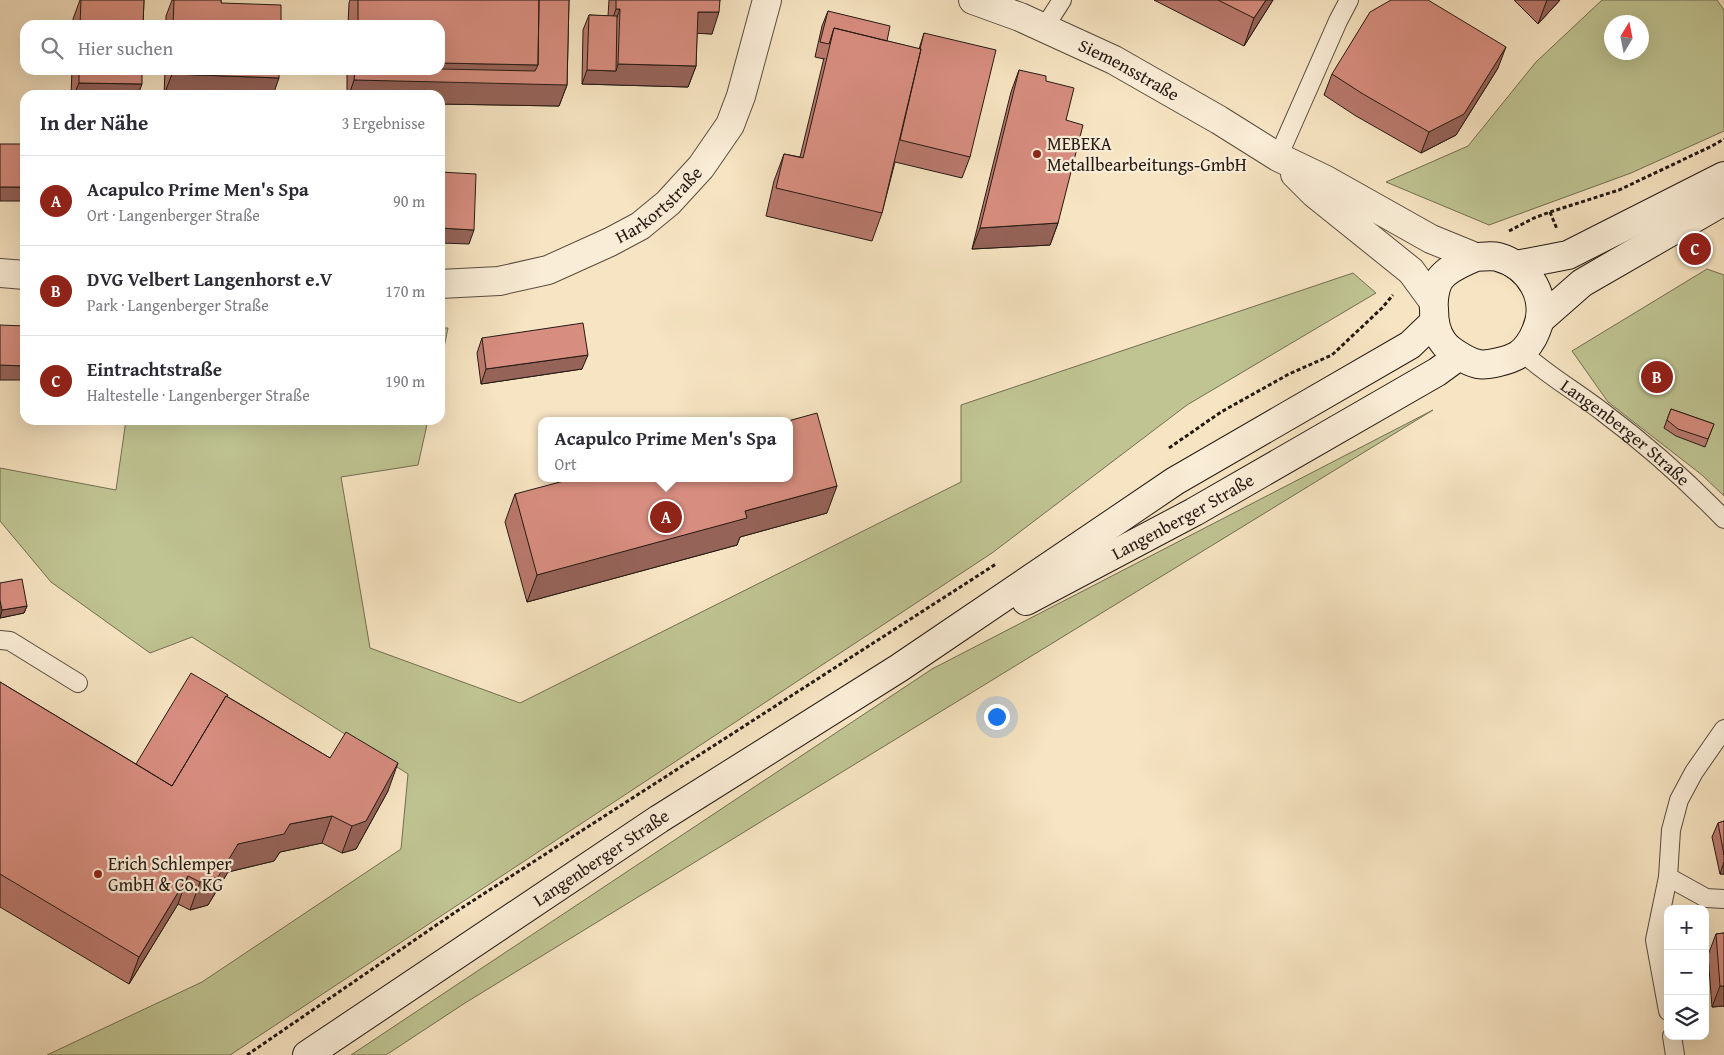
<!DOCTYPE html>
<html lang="de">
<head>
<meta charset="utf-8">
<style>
	body { margin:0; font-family:"Gentium Book Plus",serif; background:#f2f2f3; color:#2b2b33 }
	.controls { position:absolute; right:15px; bottom:15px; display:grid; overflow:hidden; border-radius:10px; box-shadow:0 5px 20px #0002 }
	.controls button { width:45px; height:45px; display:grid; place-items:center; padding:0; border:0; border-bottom:1px solid #e1e1e2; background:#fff; color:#2b2b33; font:25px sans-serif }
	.compass { position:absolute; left:1604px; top:15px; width:45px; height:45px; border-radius:50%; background:#fff; box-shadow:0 5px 20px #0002; rotate:10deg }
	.you { position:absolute; left:996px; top:716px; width:18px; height:18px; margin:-12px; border:4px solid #fff; border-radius:50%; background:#1a73e8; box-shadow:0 0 0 8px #1a73e833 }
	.badge { display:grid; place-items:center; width:32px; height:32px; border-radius:50%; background:#8f2418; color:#fff; font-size:16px; font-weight:700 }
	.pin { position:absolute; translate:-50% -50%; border:2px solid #fff; box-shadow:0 1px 5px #0006 }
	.popup { position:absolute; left:538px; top:417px; width:255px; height:65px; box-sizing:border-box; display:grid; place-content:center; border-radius:10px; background:#fff; filter:drop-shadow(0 1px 4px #0005); font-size:16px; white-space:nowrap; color:#7c7c81 }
	.popup b { font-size:19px; color:#2b2b33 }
	.popup::after { content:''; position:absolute; left:50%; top:100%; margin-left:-10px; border:10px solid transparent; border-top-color:#fff }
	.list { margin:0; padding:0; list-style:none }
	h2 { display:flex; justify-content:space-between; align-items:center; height:65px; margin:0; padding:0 20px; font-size:21px }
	h2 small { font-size:16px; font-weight:400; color:#7c7c81 }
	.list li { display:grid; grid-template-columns:32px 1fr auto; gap:15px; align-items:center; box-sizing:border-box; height:90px; padding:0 20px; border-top:1px solid #e1e1e2 }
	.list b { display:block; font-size:19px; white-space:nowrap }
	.list p { margin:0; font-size:16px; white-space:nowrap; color:#7c7c81 }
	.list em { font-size:16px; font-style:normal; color:#7c7c81 }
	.icon { flex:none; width:28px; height:28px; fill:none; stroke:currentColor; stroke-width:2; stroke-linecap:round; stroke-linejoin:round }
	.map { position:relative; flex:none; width:1724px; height:1055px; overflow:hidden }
	.search { position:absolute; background:#fff; box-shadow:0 5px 20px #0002; left:20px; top:20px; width:425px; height:55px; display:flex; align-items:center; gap:12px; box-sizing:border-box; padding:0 18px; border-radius:15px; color:#7c7c81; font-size:19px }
	.panel { position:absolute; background:#fff; box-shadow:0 5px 20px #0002; left:20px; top:90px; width:425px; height:335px; border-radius:15px }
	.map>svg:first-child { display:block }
</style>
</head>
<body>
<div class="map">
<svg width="1724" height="1055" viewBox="0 0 1724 1055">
	<rect width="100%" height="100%" fill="#f7e4c2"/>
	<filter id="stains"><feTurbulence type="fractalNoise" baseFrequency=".004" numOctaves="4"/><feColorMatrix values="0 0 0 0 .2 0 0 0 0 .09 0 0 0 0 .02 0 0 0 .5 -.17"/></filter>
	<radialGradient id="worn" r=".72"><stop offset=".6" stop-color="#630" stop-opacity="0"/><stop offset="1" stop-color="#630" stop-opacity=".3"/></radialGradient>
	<path fill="#bfc492" stroke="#726e52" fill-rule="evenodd" d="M1602,0h115l7,10v121l-93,42 -142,52 -103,-43 82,-36 68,-84zM1612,22h30v30h-30z
		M1707,269l17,6v221l-22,-21 -94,-73 -36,-51z
		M1353,273l23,20 -189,112 -195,148 -762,502h-183l155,-73 199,-133 7,-75 -216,-137 -42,16 -99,-71 -51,-61v-53l116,22 10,-70h302l-10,45 -77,12 29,171 150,55 441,-221v-77z
		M440,328h8l-8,39z
		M1433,410l-968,593 -79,52h-35l581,-386z"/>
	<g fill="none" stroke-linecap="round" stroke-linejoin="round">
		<defs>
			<g id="service">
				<path d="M1044,28l18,-28"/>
				<path d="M1278,157l60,-136 11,-21"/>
				<path id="s1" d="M1522,352c25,23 55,40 82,61 43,32 83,68 120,106"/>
				<path d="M0,640l10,1 68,42"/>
				<path d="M1668,877l38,21 18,1"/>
				<path d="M1668,1011l-13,-71 13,-63 3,-47 8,-30 15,-28 30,-43"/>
				<path d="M1672,1036l3,19"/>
			</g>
			<g id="minor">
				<path d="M0,273l25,2"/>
				<path id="s2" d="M440,284l59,-3 49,-11 62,-28 30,-16 28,-23 33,-36 29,-42 11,-29 26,-96"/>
			</g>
			<g id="tertiary">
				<path id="s3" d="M973,0l47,17 94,43 105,60 59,37 48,23 105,59 44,18"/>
				<path d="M1295,174l19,19 97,78 22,30"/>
			</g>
			<g id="secondary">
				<path d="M1475,257c7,0 16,-2 23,0 32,9 52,42 38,74 -3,8 -10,19 -18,24 -8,5 -31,11 -40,9 -10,-2 -30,-14 -35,-22 -7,-9 -9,-22 -9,-33 -1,-8 1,-23 6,-30 8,-11 23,-16 35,-22z"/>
				<path d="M1516,265l52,-10 156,-79"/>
				<path d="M1541,319l41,-36 142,-82"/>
				<path id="s4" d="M1026,601l168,-89 243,-140 22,-16"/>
				<path id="s5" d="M307,1055l352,-236 240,-151 276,-187 235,-136 24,-23"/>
			</g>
		</defs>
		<use href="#service" stroke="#594c3e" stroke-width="20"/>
		<use href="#minor" stroke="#594c3e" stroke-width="30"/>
		<use href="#tertiary" stroke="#594c3e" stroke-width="30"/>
		<use href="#secondary" stroke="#241912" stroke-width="30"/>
		<path stroke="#241912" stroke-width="3" stroke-dasharray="4 2.5" stroke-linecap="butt" d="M1550,212l7,17
			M1509,231l25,-13 16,-6 69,-22 93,-44 12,-7
			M1169,448l52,-36 68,-38 43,-19 50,-47 11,-13
			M247,1055l210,-144 539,-347"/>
		<use href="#service" stroke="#faedd7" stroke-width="18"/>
		<use href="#minor" stroke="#faedd7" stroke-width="28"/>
		<use href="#tertiary" stroke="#faedd7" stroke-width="28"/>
		<use href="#secondary" stroke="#faedd7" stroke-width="28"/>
	</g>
	<path fill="#b9796d" stroke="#241912" d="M80,0h64l-1,25h-70v-6z
		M172,0h49v3l60,22h-115v-9z
		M350,0h219l-2,85 -8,21 -119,-2v-9h-93v-25h93v-45h-92l1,-22z
		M609,0h111l-8,34 -15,-1 -1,33 -8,21 -106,-3 1,-54 6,-15 19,1z
		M1154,0h119l-29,46z
		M1514,0h46l-22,24z
		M828,11l59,30 32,8 5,-16 46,124 -8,21 -67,-16 -13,51 -10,28 -106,-25 8,-35 10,-27 16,3 24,-99v1l-9,-2 7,-31z
		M1498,68l-42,67 -35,18 -65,-37 -32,-21 8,-21z
		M72,70h70l-4,25h-67z
		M165,70h114l-6,25h-109z
		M1019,70l27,11 20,39 -8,103 -8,22 -78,4 39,-157z
		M482,338l100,31 -101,15 -4,-31z
		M1671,409l43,15 -9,23 -29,-11 -12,-8z
		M515,494l312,19 -87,24 -3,8 -210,57 -22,-80z
		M0,583l27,23 -3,7 -24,5z
		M0,682l136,82 92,-67 102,61 58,33 -32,58 -14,4 -20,-10 -42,9 -6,9 -46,11 -20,33 -18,5 -12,-6 -49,80 -129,-77z
		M1724,821v53h-4l-8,-37 6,-14z
		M1724,933v73l-12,1 -4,-52 8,-21z"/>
	<path fill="#966359" stroke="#241912" d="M1266,0h7l-29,46 10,-28z
		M1547,0h13l-22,24z
		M616,9h4l-8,22h-4z
		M698,12h21l-7,22 -22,-1z
		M1506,47l-8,21 -42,67 -35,18 8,-21z
		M440,63l98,2 29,20 -8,21 -119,-2v-9h-91l5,-15 86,-10z
		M618,64l78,2 -8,21 -106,-3 5,-14 29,1z
		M172,74l107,4 -6,17h-109z
		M79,83l63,1 -4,11h-64z
		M0,187h25v14h-25z
		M1058,223l-8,22 -78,4 8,-21z
		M440,228l34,2 -5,14 -29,-1z
		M588,355l-6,14 -101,15 5,-15z
		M0,365l25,1v14h-25z
		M837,486l-10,27 -87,24 -3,8 -210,57 10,-27 208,-64z
		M27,606l-3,7 -24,5 2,-8z
		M398,763l-10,28 -32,58 -14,4 10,-27z
		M332,816l-10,27 -42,9 -6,9 -46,11 -20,33 -18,5 10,-28 38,-38 52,-20z
		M1724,862v12h-4z
		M188,876l-10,28 -49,80 10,-27z
		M1720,986h4v20l-12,1z"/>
	<path fill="#d78d7f" stroke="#241912" d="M81,0h63l-1,25h-63z
		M174,0h47v3l60,2v20h-108z
		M358,0h181l-1,65 -98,-2v-38h-82z
		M539,0h30l-2,85 -213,-5 1,-10h85v-1l95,2 3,-6z
		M616,0h104l-1,12h-21l-2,54 -78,-2 2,-55h-4z
		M1218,0h48l-12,18z
		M1391,0h37l78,47 -42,67 -35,18 -66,-38 -31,-20 38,-62z
		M828,11l62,15 -3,15 -53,-13 -5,16 -9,-2z
		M589,15l28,1 -1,55 -29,-1z
		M834,28l87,21 -39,164 -106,-25 8,-34 19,4z
		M924,33l72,17 -26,107 -70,-17 21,-91h-1z
		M79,70h63v14l-63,-1z
		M172,70h107v8l-107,-4z
		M1019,70l27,6v5l28,7 -8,32 17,5 -25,98 -78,5z
		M0,144h25v43h-25z
		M440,172l36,2 -2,56 -34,-2z
		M583,323l5,32 -102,14 -4,-31z
		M0,325l25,1v40l-25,-1z
		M1671,409l43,15 -6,15 -30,-10 -11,-9z
		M817,413l20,73 -92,25 2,7 -210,57 -22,-81 60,-16h215v-57h-2z
		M22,579l5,27 -25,4 -2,-10v-17z
		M191,673l37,22 -1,2 -1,-1 -54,90 -36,-22z
		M0,682l172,104 54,-90 104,62 16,-26 52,31 -32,58 -14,5 -20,-10 -42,8 -6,10 -46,10 -20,33 -18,5 -12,-6 -49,81 -139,-83z
		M1724,821v34l-6,-32z
		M1724,933v53h-4l-4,-52z"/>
	<g fill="#8f2418" stroke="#faedd7" stroke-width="2">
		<circle cx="1037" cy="154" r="5"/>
		<circle cx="98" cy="874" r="5"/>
	</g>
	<g text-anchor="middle" stroke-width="4.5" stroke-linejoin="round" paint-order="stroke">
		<g font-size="18" fill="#241912" stroke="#faedd7">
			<text dy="6" stroke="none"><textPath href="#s3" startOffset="171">Siemensstraße</textPath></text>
			<text dy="6" stroke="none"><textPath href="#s2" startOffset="239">Harkortstraße</textPath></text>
			<text dy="6" stroke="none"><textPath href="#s1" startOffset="131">Langenberger Straße</textPath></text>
			<text dy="6" stroke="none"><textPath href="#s4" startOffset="178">Langenberger Straße</textPath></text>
			<text dy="6" stroke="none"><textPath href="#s5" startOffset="354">Langenberger Straße</textPath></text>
		</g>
		<g font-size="18" fill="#241912" stroke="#faedd7" text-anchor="start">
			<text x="1047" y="150">MEBEKA<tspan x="1047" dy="21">Metallbearbeitungs-GmbH</tspan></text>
			<text x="108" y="870">Erich Schlemper<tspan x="108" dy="21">GmbH &amp; Co. KG</tspan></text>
		</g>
	</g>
	<rect width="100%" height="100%" filter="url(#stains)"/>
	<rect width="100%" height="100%" fill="url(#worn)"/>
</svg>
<div class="controls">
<button>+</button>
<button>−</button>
<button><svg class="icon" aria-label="layers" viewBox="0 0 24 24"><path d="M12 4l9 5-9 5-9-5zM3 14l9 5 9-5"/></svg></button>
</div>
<svg class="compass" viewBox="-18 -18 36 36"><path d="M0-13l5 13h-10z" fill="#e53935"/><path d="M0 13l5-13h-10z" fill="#7c7c81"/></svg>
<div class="you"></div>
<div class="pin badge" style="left:666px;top:517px">A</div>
<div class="popup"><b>Acapulco Prime Men's Spa</b>Ort</div>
<div class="pin badge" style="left:1657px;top:377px">B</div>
<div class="pin badge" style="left:1695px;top:249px">C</div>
<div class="search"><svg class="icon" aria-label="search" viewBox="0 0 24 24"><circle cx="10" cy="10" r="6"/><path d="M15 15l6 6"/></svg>Hier suchen</div>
<section class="panel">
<h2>In der Nähe<small>3 Ergebnisse</small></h2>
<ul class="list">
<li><span class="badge">A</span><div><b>Acapulco Prime Men's Spa</b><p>Ort · Langenberger Straße</p></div><em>90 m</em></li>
<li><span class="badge">B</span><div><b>DVG Velbert Langenhorst e.V</b><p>Park · Langenberger Straße</p></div><em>170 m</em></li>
<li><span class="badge">C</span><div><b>Eintrachtstraße</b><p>Haltestelle · Langenberger Straße</p></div><em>190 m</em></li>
</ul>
</section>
</div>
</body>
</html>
